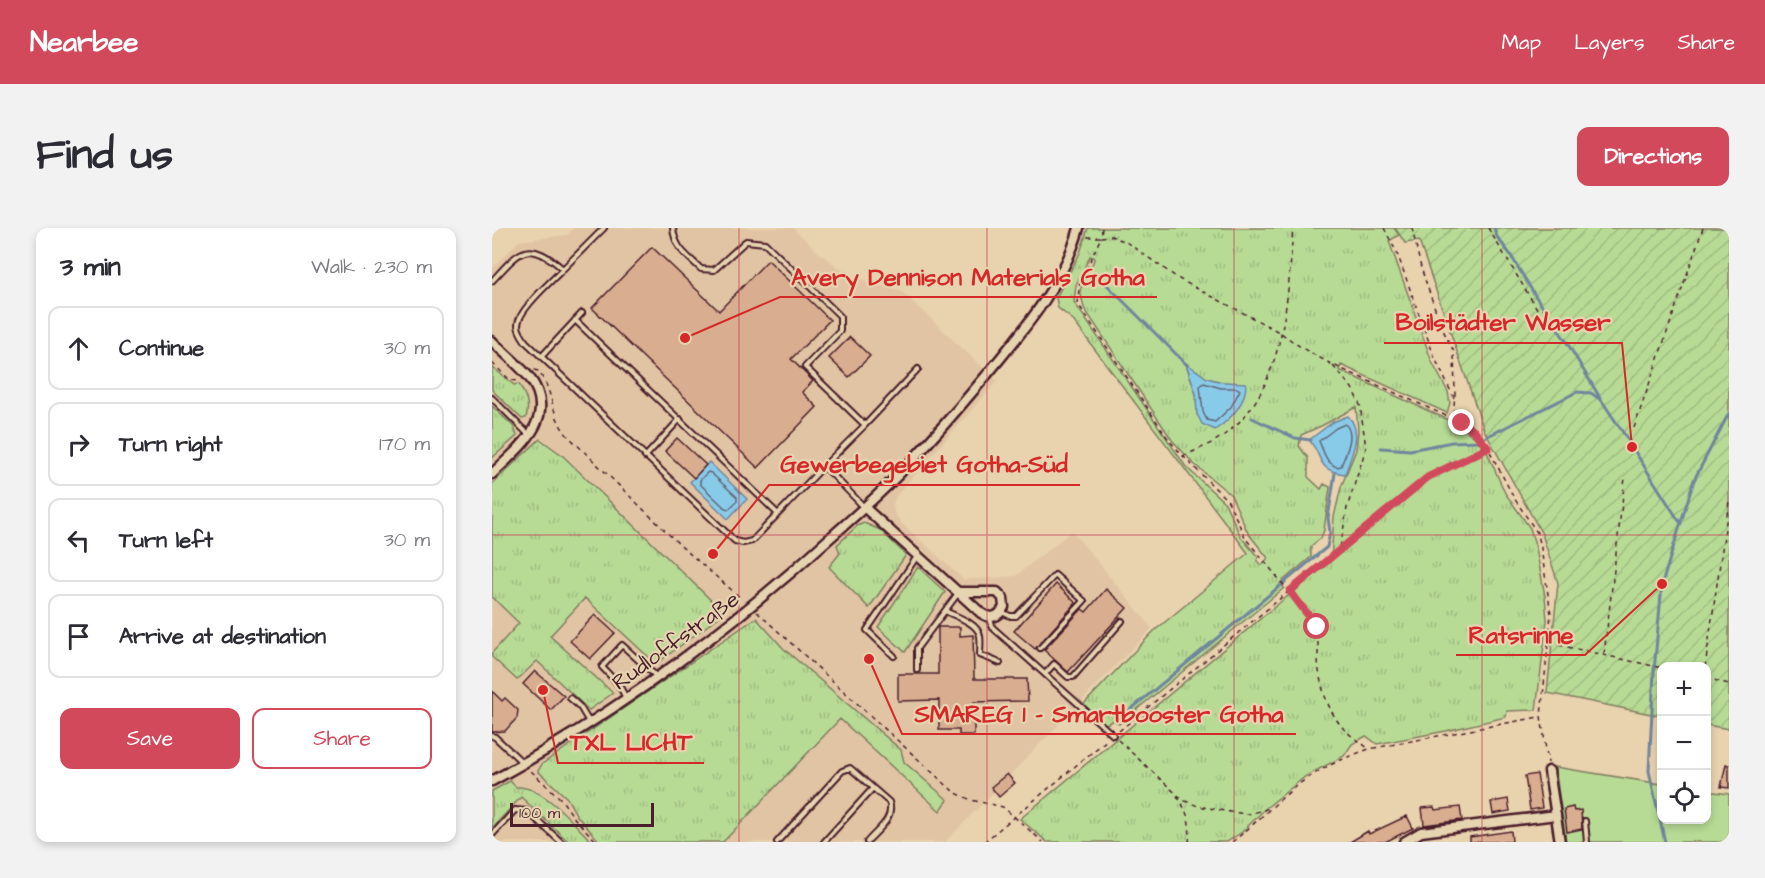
<!DOCTYPE html>
<html lang="en">
<head>
<meta charset="utf-8">
<style>
	body { margin:0; font-family:"Architects Daughter",sans-serif; background:#f2f2f3; color:#2b2b33 }
	.controls { position:absolute; right:18px; bottom:18px; display:grid; overflow:hidden; border-radius:12px; box-shadow:0 3px 9px #0003 }
	.controls button { width:54px; height:54px; display:grid; place-items:center; padding:0; border:0; border-bottom:2px solid #e1e1e2; background:#fff; color:#2b2b33; font:30px sans-serif }
	.scale { position:absolute; left:18px; bottom:15px; width:144px; box-sizing:border-box; padding-left:6px; border:3px solid #4a1f2b; border-top:0; font-size:16px; line-height:21px; white-space:nowrap; color:#4a1f2b; -webkit-text-stroke:4px #e6d4b1; paint-order:stroke }
	.stop { position:absolute; width:18px; height:18px; margin:-14px; border:4px solid #d1495b; border-radius:50%; background:#fff }
	.stop.end { background:#d1495b; border-color:#fff; box-shadow:0 2px 6px #0008 }
	.list { margin:0; padding:0; list-style:none }
	h2 { display:flex; justify-content:space-between; align-items:center; height:78px; margin:0; padding:0 24px; font-size:26px }
	h2 small { font-size:20px; font-weight:400; color:#7c7c81 }
	.list li { display:grid; grid-template-columns:39px 1fr auto; gap:18px; align-items:center; box-sizing:border-box; height:84px; margin:0 12px 12px; padding:0 12px; border:2px solid #e1e1e2; border-radius:12px }
	.list b { display:block; font-size:22px; white-space:nowrap }
	.list em { font-size:20px; font-style:normal; color:#7c7c81 }
	.actions { display:flex; gap:12px; padding:18px 24px }
	.actions a { flex:1; padding:14px 0; border:2px solid #d1495b; border-radius:12px; text-align:center; font-size:21px; color:#d1495b }
	.actions .main { background:#d1495b; color:#fff }
	.icon { flex:none; width:33px; height:33px; fill:none; stroke:currentColor; stroke-width:2; stroke-linecap:round; stroke-linejoin:round }
	.map { position:relative; flex:none; width:1237px; height:614px; overflow:hidden; border-radius:12px }
	header { display:flex; align-items:center; gap:36px; box-sizing:border-box; height:84px; padding:0 30px; background:#d1495b; color:#fff }
	header strong { font-size:28px }
	nav { display:flex; gap:33px; margin-inline-start:auto; font-size:21px }
	.intro { display:flex; align-items:center; justify-content:space-between; box-sizing:border-box; height:144px; padding:0 36px }
	h1 { margin:0; font-size:42px }
	.button { padding:15px 27px; border-radius:12px; background:#d1495b; color:#fff; font-size:21px; font-weight:700 }
	main { display:flex; gap:36px; padding:0 36px }
	aside { flex:1; background:#fff; border-radius:12px; box-shadow:0 3px 9px #0003 }
	.map>svg:first-child { display:block }
</style>
</head>
<body>
<header>
<strong>Nearbee</strong>
<nav><a>Map</a><a>Layers</a><a>Share</a></nav>
</header>
<div class="intro"><h1>Find us</h1><a class="button">Directions</a></div>
<main>
<aside>
<h2>3 min<small>Walk · 230 m</small></h2>
<ul class="list">
<li><svg class="icon" aria-label="ahead" viewBox="0 0 24 24"><path d="M12 20V5M6 11l6-6 6 6"/></svg><div><b>Continue</b></div><em>30 m</em></li>
<li><svg class="icon" aria-label="right" viewBox="0 0 24 24"><path d="M7 20v-9h11M14 6l5 5-5 5"/></svg><div><b>Turn right</b></div><em>170 m</em></li>
<li><svg class="icon" aria-label="left" viewBox="0 0 24 24"><path d="M17 20v-9H6M10 6l-5 5 5 5"/></svg><div><b>Turn left</b></div><em>30 m</em></li>
<li><svg class="icon" aria-label="arrive" viewBox="0 0 24 24"><path d="M6 21V4h12l-3 4 3 4H6"/></svg><div><b>Arrive at destination</b></div></li>
</ul>
<div class="actions"><a class="main">Save</a><a>Share</a></div>
</aside>
<div class="map">
<svg width="1237" height="614" viewBox="0 0 1237 614">
	<defs>
		<pattern id="grass-tufts" width="24" height="20" patternUnits="userSpaceOnUse" patternTransform="scale(1.5)"><rect width="24" height="20" fill="#b7db95"/><path d="M3 7l-1-3M5 7V3M7 7l1-3M15 17l-1-3M17 17v-4M19 17l1-3" fill="none" stroke="#9fbc81"/></pattern>
		<pattern id="garden-furrows" width="10" height="10" patternUnits="userSpaceOnUse" patternTransform="scale(1.5)"><rect width="10" height="10" fill="#b7db95"/><path d="M-1 1l2-2M0 10L10 0M9 11l2-2" fill="none" stroke="#9fbc81"/></pattern>
	</defs>
	<rect width="100%" height="100%" fill="#e9d2ae"/>
	<filter id="ink" filterUnits="userSpaceOnUse"><feTurbulence type="fractalNoise" baseFrequency=".0167" numOctaves="2"/><feDisplacementMap in="SourceGraphic" scale="12" xChannelSelector="R" yChannelSelector="G"/><feConvolveMatrix kernelMatrix="1 2 1 2 8 2 1 2 1" color-interpolation-filters="sRGB"/></filter>
	<g filter="url(#ink)">
		<path fill="#e1c4a3" d="M82,0h219l26,25 31,23 52,16 95,89 -101,115 -3,8 1,9 7,10 63,57 52,-4 56,-45 80,97 -207,214h-453v-573l27,-28 48,-6z"/>
		<path fill="url(#grass-tufts)" stroke="#807d60" stroke-width="1.5" fill-rule="evenodd" d="M596,0h306l5,7 -10,6 43,121 16,30 2,11 -3,10 -106,-48 -2,5 116,53 20,14 12,15 18,41 25,35 6,20 9,48 2,24 -11,90 -29,1 -1,6 -60,14 -69,13 -11,-8 -14,8 -8,12 -38,20 -40,32 -24,24 -15,10h-180l-27,-23 311,-259 3,-43 7,-30 15,-37 2,-20 -2,-23 -33,18 -22,10 -2,11 9,12v19l13,12 3,-5 6,3 -6,43 -3,8 -10,8v11l-31,26 4,5 -165,136 -5,-4 -8,4 -23,-19 70,-73 95,-79 -176,-234 -14,-11 -2,-10 24,-45zM598,28l5,2 -15,32 4,18 88,132 22,24 37,31 17,38 20,25 -6,7 -5,-4 1,-4 -17,-20 -16,-34 -39,-36 -112,-165 2,-17zM694,136l21,14 15,4 24,2 -49,30 -1,-20z
			M0,139l22,18 5,-1c7,12 11,20 7,34l-4,1 -30,-29z
			M0,178l22,21 3,9 -25,22z
			M48,211l22,16 162,158 -68,51 -71,-66 -35,38 63,57 -24,17 -52,-49 -20,19 -25,-23v-4l27,-30 -27,-26v-113z
			M372,295l16,7 26,25 -37,53 -40,-41 11,-14 -3,-8 20,-19z
			M426,339l27,25 -40,60 -27,-25z
			M264,390l28,31 117,101 3,12 44,38 -8,11 -100,-92 -117,123h-123l-23,-26 -10,-18 -29,-27 4,-7z
			M18,553l6,6c27,-2 58,37 76,55h-23l-48,-45 -29,31v-37z"/>
		<path fill="#b7db95" stroke="#807d60" stroke-width="1.5" d="M1063,539l106,17 1,36h44l1,-29 22,3v48h-163z"/>
		<path fill="url(#garden-furrows)" stroke="#807d60" stroke-width="1.5" d="M903,0h334v501l-22,-4 -1,-58h-44l-1,49 -114,-23 11,-110 -16,-49 -58,-104 -65,-189 -14,2z"/>
		<path fill="#88cbe9" stroke="#6f869d" stroke-width="1.5" d="M694,135l21,15 15,4 24,1c0,20 -15,36 -31,47l-13,-6 -5,-10 -1,-20z
			M856,188c16,16 3,40 -3,58 -30,-4 -20,-16 -36,-34l24,-18z
			M217,234l38,37 -19,20 -38,-37z"/>
		<g fill="none" stroke-linecap="round" stroke-linejoin="round">
			<path stroke="#636477" stroke-width="1.5" d="M712,155l17,5h16l3,2 -9,17 -16,15 -8,-2 -4,-8 -3,-26z
				M853,196c11,10 1,29 -4,42l-4,1c-12,-5 -13,-15 -18,-26l17,-13z
				M216,244l3,1 26,24v4l-8,8 -4,-1 -25,-24v-4z"/>
			<path stroke="#6f869d" stroke-width="3" d="M1002,0l3,9 13,17 26,43 30,44 36,60 28,42
				M605,47l90,90
				M760,190l43,20 16,2
				M994,209l91,-45 14,1 10,7
				M1140,219l47,74
				M889,220l29,2 42,-8 26,-1
				M626,492l209,-173 3,-15 -2,-14 7,-45
				M1173,614l-16,-71 5,-100 8,-87 32,-104 35,-67"/>
		</g>
		<path fill="#d9ae90" stroke="#4a1f2b" stroke-width="1.5" d="M160,19l67,64 49,-51 62,60 -39,39 22,22 -11,11 15,15 -59,61 -166,-160z
			M358,109l20,19 -21,21 -20,-19z
			M185,210l29,27 -12,13 -29,-27z
			M564,356l20,19 -41,46 -21,-18z
			M614,361l21,19 -59,64 -24,-22 38,-41 4,3z
			M103,387l20,18 -25,26 -20,-18z
			M446,399h22v9l13,-1 1,44h53l1,22 -54,1v33h-15v-5h-20v-30l-41,1v-27h40z
			M43,443l29,25 -13,14 -28,-26z
			M0,463l10,10 3,-3 13,12 -1,8 -12,13 -13,1z
			M1234,536l3,1v23l-8,-1z
			M515,546l8,9 -16,14 -8,-10z
			M1045,546l5,34 -12,2 -5,-34z
			M1016,571l2,12 -17,3 -2,-12z
			M942,579l1,3 25,-3 2,13 -38,5 -2,-17z
			M1081,579l1,4 7,-1 1,19 -15,3 -3,-23z
			M915,588l6,12 -28,14h-35l18,-11 1,3z
			M1019,603l1,11h-42v-5z"/>
		<g fill="none" stroke-linecap="round" stroke-linejoin="round">
			<defs>
				<path id="lane" d="M181,0c2,21 14,27 28,41l13,1 32,-29 19,2 75,73v15l-35,36 60,58 -41,41
					M71,41l41,-41
					M0,53c28,-30 35,-43 71,-12 -11,12 -45,41 -45,56 0,6 4,11 8,17l209,199 8,2 9,-2 72,-75 39,40
					M83,92l203,194
					M50,128l40,-43
					M0,170l38,38
					M373,197l53,-56
					M153,229l35,-38
					M453,383c10,5 33,12 35,25 1,6 0,13 0,19l20,8
					M510,384l8,4h6l39,-41 29,26 -44,47
					M498,389l2,10 121,108
					M402,428l-27,-26 51,-75
					M425,442v-22l42,-56
					M553,446l9,-10 14,13h5l49,-56
					M78,470l10,9 9,15
					M134,470l-7,-13 -17,-18 20,-22 34,31
					M0,508l3,1 28,26
					M1093,593l2,21
					M0,607l23,-25 12,1 34,31
					M285,614l65,-71 8,-3 39,34c6,17 -12,28 -22,40
					M332,614l49,-54"/>
				<path id="street" d="M0,113c12,12 26,23 37,36 31,40 -9,70 -37,97
					M372,279l117,106c10,7 18,4 23,-6l-1,-9 -6,-6h-38
					M1057,543l11,71
					M0,553c122,-67 236,-150 339,-244 24,-21 48,-42 70,-65 29,-30 57,-63 84,-95 37,-45 79,-93 94,-149
					M912,614l17,-10 135,-17"/>
			</defs>
			<use href="#lane" stroke="#4a1f2b" stroke-width="8"/>
			<use href="#street" stroke="#4a1f2b" stroke-width="13"/>
			<path stroke="#4a1f2b" stroke-width="1.5" stroke-dasharray="4.5 4.5" stroke-linecap="butt" d="M610,0l-1,9 10,-1 15,6 53,37 102,54 21,15 31,17 129,58 22,17 30,58 24,36 3,14 10,66 -10,102 7,47
				M892,0l13,25 37,103 20,42
				M920,0l9,40 20,58 13,26 1,41 -2,25
				M996,0l51,84
				M595,9h14l-22,49 -1,18 91,136 14,16 45,45 18,38 65,79c8,12 7,26 7,41 1,24 9,51 25,69 7,8 18,14 26,21
				M0,135l18,17 9,1
				M841,138l19,22 8,17 6,43 -19,60 -7,41
				M42,142l4,1c17,22 11,41 29,64l115,112 60,52
				M1142,200l69,-200
				M691,228c14,-6 29,-12 41,-21 61,-43 64,-139 69,-207
				M265,384l197,180 17,8 32,7 40,35
				M1058,415l112,25
				M1112,426l21,-176
				M1213,439l24,-166
				M1214,450l23,6
				M627,503l309,-254 60,-29
				M626,512l65,60 15,6 32,6 18,2 23,-6
				M39,543l30,28 14,20 22,23
				M685,568c11,16 14,27 12,46
				M492,614l124,-103
				M740,614c22,-17 41,-37 63,-55 22,-17 48,-29 74,-38l170,-32"/>
			<use href="#lane" stroke="#e6d4b1" stroke-width="4"/>
			<use href="#street" stroke="#e6d4b1" stroke-width="8"/>
		</g>
	</g>
	<g fill="none" stroke-linecap="round" stroke-linejoin="round" filter="url(#ink)">
		<path stroke="#d1495b" stroke-width="8" d="M825,399l-27,-36 138,-114 60,-29 -14,-17 -12,-8"/>
	</g>
	<path fill="none" stroke="#ca4759" stroke-width="1.5" stroke-opacity="0.55" d="M247,0v614M495,0v614M742,0v614M990,0v614M0,307h1237"/>
	<g text-anchor="middle" stroke-width="4.5" stroke-linejoin="round" paint-order="stroke">
		<g font-size="22" fill="#4a1f2b" stroke="#e6d4b1">
			<text transform="translate(183 412) rotate(-36)" y="8">Rudloffstraße</text>
		</g>
	</g>
	<path fill="none" stroke="#d62828" stroke-width="2" d="M193 110L288 69H665M1140 219L1130 115H892M221 326L277 257H588M1170 356L1093 427H964M377 431L410 506H804M51 462L66 535H212"/>
	<g fill="#d62828" stroke="#e6d4b1" stroke-width="2">
		<circle cx="193" cy="110" r="6"/>
		<circle cx="1140" cy="219" r="6"/>
		<circle cx="221" cy="326" r="6"/>
		<circle cx="1170" cy="356" r="6"/>
		<circle cx="377" cy="431" r="6"/>
		<circle cx="51" cy="462" r="6"/>
	</g>
	<g font-size="24" text-anchor="middle" font-weight="bold" fill="#d62828" stroke="#e6d4b1" stroke-width="4.5" stroke-linejoin="round" paint-order="stroke">
		<text x="476" y="57">Avery Dennison Materials Gotha</text>
		<text x="1011" y="102">Boilstädter Wasser</text>
		<text x="432" y="244">Gewerbegebiet Gotha-Süd</text>
		<text x="1029" y="415">Ratsrinne</text>
		<text x="607" y="494">SMAREG 1 – Smartbooster Gotha</text>
		<text x="139" y="522">TXL LICHT</text>
	</g>
</svg>
<div class="controls">
<button>+</button>
<button>−</button>
<button><svg class="icon" aria-label="locate" viewBox="0 0 24 24"><circle cx="12" cy="12" r="6"/><path d="M12 2v4M12 18v4M2 12h4M18 12h4"/></svg></button>
</div>
<div class="scale">100 m</div>
<div class="stop" style="left:825px;top:399px"></div>
<div class="stop end" style="left:970px;top:195px"></div>
</div>
</main>
</body>
</html>
